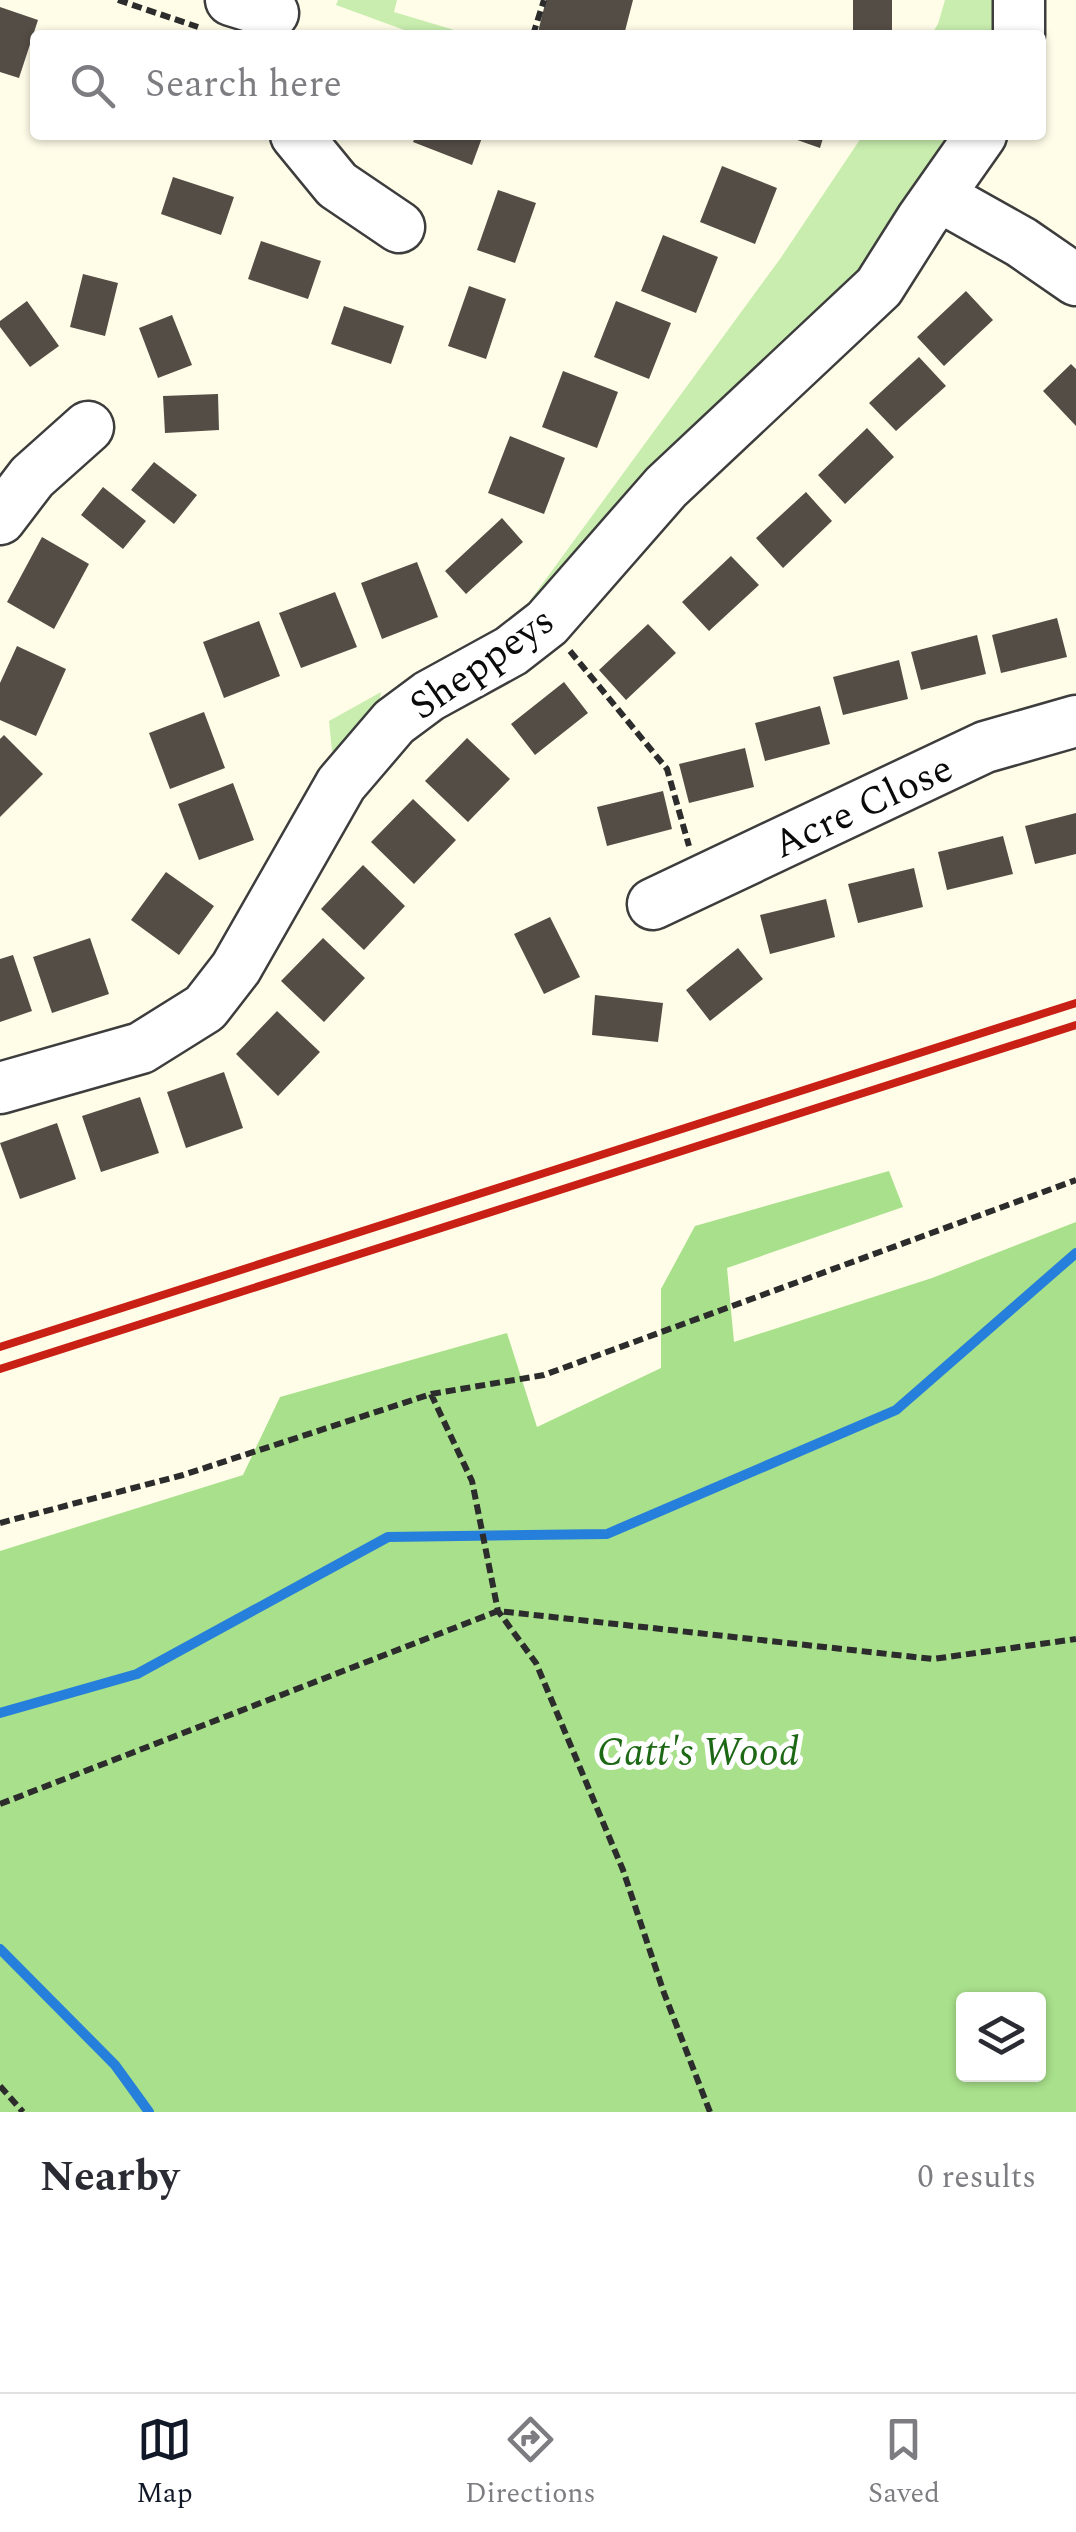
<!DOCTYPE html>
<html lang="en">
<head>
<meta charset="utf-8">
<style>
	body { margin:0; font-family:Spectral,serif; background:#f7f7f7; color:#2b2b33 }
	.controls { position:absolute; right:30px; bottom:30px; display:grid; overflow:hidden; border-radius:10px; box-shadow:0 2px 8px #0004 }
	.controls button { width:90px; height:90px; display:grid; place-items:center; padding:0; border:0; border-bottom:2px solid #e1e1e2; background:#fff; color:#2b2b33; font:50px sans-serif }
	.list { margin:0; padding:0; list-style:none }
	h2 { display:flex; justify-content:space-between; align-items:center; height:130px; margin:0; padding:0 40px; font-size:42px }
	h2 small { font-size:32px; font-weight:400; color:#7c7c81 }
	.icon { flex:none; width:55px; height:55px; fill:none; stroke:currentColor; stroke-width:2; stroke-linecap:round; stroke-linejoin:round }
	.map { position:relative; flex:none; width:1076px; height:2112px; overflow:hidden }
	.search { position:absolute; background:#fff; box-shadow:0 2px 8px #0004; left:30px; right:30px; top:30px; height:110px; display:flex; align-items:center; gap:25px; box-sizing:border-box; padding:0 35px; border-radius:10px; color:#7c7c81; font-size:38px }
	.sheet { height:280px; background:#fff }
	nav { display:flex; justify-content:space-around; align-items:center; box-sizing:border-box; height:140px; border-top:2px solid #e1e1e2; background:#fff; font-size:28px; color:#7c7c81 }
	nav a { display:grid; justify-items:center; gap:5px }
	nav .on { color:#111827 }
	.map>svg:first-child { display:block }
</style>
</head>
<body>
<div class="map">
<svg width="1076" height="2112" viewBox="0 0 1076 2112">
	<rect width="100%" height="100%" fill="#fffde8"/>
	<path fill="#c8edae" d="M338,0h59l-3,12 77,23h-53l-82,-30z
		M945,0h55l-2,35h-67l7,-11z
		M863,135h94l-43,75 -90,106 -303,297 259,-354z
		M381,692l-3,18 -36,40 -10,1 -3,-30z"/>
	<path fill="#a8e08b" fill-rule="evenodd" d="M889,1171l14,36 -176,61 7,74 198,-64 144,-56v890h-1076v-561l243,-76 37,-78 227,-64 30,94 124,-59v-79l34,-63zM964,2000h74v74h-74z"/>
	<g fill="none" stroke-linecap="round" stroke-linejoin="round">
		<path stroke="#257fdb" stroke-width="10" d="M0,1713l137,-39 251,-137 219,-3 289,-124 180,-157
			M0,1949l115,116 34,47"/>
	</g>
	<path fill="#544d46" d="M546,0h87l-9,35 -86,-3z
		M853,0h39v35h-39z
		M0,7l38,13 -19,58 -19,-6z
		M416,135h67l-11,30 -59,-23z
		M783,135h41l-4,13z
		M722,166l55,22 -22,56 -55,-22z
		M173,177l61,20 -13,38 -60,-21z
		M498,190l38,13 -21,60 -38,-13z
		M663,235l55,22 -22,56 -55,-22z
		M261,241l60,20 -13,38 -60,-20z
		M83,274l35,9 -13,53 -35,-9z
		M469,286l37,13 -20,60 -38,-13z
		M966,291l27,29 -49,46 -27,-29z
		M27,301l32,45 -29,21 -30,-40v-6z
		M616,301l55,22 -22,56 -55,-22z
		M344,306l60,20 -13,38 -60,-20z
		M172,315l20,50 -34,13 -19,-50z
		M919,357l27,29 -50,45 -27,-28z
		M1071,364l5,5v57l-33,-35z
		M563,371l55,21 -21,56 -55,-21z
		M218,394l1,36 -54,3 -2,-37z
		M867,428l27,29 -49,47 -27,-29z
		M510,436l55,22 -21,56 -56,-21z
		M154,462l43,33 -23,29 -43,-34z
		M103,487l43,34 -23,28 -42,-34z
		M806,492l26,29 -49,47 -27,-30z
		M502,518l21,24 -57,52 -21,-23z
		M42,537l47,27 -35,65 -47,-27z
		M731,556l28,29 -50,46 -27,-29z
		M417,562l21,55 -56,22 -21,-56z
		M335,592l22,55 -56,21 -22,-55z
		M1057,618l10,39 -66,16 -9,-38z
		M259,621l21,55 -56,22 -21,-56z
		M648,624l28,29 -50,47 -27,-30z
		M977,635l9,39 -65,16 -10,-38z
		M17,646l49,23 -30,67 -36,-16v-37z
		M899,660l9,39 -65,16 -10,-38z
		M564,682l24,31 -53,42 -24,-31z
		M820,706l10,38 -65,17 -10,-38z
		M204,712l21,56 -55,21 -21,-56z
		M4,735l39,39 -43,43v-78z
		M467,738l43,41 -42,43 -43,-41z
		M745,748l9,39 -65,16 -10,-39z
		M233,783l21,57 -55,20 -21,-56z
		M663,791l9,38 -65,17 -10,-39z
		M413,799l43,41 -42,44 -43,-42z
		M1076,813v41l-41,10 -10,-38z
		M1003,836l10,38 -66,16 -9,-38z
		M363,865l42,41 -41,44 -43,-41z
		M914,868l9,39 -65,16 -10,-39z
		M166,872l48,34 -35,49 -48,-35z
		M826,899l9,38 -65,17 -10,-39z
		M550,917l30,60 -36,17 -30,-60z
		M90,938l19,56 -57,19 -19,-56z
		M323,938l42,40 -41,44 -43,-41z
		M738,948l25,31 -53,42 -24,-31z
		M13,955l19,56 -32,11v-63z
		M595,995l68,8 -5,39 -66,-7z
		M277,1011l43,41 -42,44 -42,-42z
		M224,1072l19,56 -57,20 -19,-56z
		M140,1097l19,56 -58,19 -19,-56z
		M57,1123l19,56 -56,20 -20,-56z"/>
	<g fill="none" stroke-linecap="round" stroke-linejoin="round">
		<defs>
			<path id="minor" d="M231,0l42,13
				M1019,35v-35
				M296,135l41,50 62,42
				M939,196l82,46 55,38
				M0,519l32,-42 56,-50
				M653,904l332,-157 91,-26
				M0,1088l141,-40 64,-40 31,-40 105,-184 53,-62 35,-26 82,-45 36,-28 119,-136 213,-200 43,-68 59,-84"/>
		</defs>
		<use href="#minor" stroke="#3d3d3d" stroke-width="55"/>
		<path stroke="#2c2c2c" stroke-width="6" stroke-dasharray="10 5" stroke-linecap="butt" d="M118,0l80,27
			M533,35l11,-35
			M570,651l97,118 22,77
			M431,1394l41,87 26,130 38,52 87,207 41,123 46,119
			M0,1523l183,-48 248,-81 113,-19 532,-195
			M0,1804l498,-193 435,48 143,-20
			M0,2086l23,26"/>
		<use href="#minor" stroke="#fff" stroke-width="50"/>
		<path stroke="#c82015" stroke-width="8" d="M0,1347l1076,-344
			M0,1369l1076,-344"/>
	</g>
	<g text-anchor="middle" stroke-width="10" stroke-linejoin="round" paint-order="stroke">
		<g font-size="40" fill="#0a0a0a" stroke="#fff">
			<text transform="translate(481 662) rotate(-35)" y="14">Sheppeys</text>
			<text transform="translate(862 805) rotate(-25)" y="14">Acre Close</text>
		</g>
		<g font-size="40" font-style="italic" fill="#1d6815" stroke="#fff">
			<text x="698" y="1765">Catt's Wood</text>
		</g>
	</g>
</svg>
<div class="controls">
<button><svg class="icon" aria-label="layers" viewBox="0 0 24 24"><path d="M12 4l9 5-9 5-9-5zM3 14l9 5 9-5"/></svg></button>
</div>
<div class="search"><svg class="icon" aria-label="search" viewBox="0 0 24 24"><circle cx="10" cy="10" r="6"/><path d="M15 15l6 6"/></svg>Search here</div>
</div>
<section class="sheet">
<h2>Nearby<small>0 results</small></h2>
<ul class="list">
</ul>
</section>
<nav>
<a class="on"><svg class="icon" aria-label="map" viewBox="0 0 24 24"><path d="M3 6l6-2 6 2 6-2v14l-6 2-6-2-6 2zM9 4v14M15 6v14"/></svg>Map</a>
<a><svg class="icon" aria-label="directions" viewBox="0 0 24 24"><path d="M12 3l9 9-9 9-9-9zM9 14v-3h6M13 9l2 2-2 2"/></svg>Directions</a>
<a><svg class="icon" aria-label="saved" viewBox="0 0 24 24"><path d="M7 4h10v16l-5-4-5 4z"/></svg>Saved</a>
</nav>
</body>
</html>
